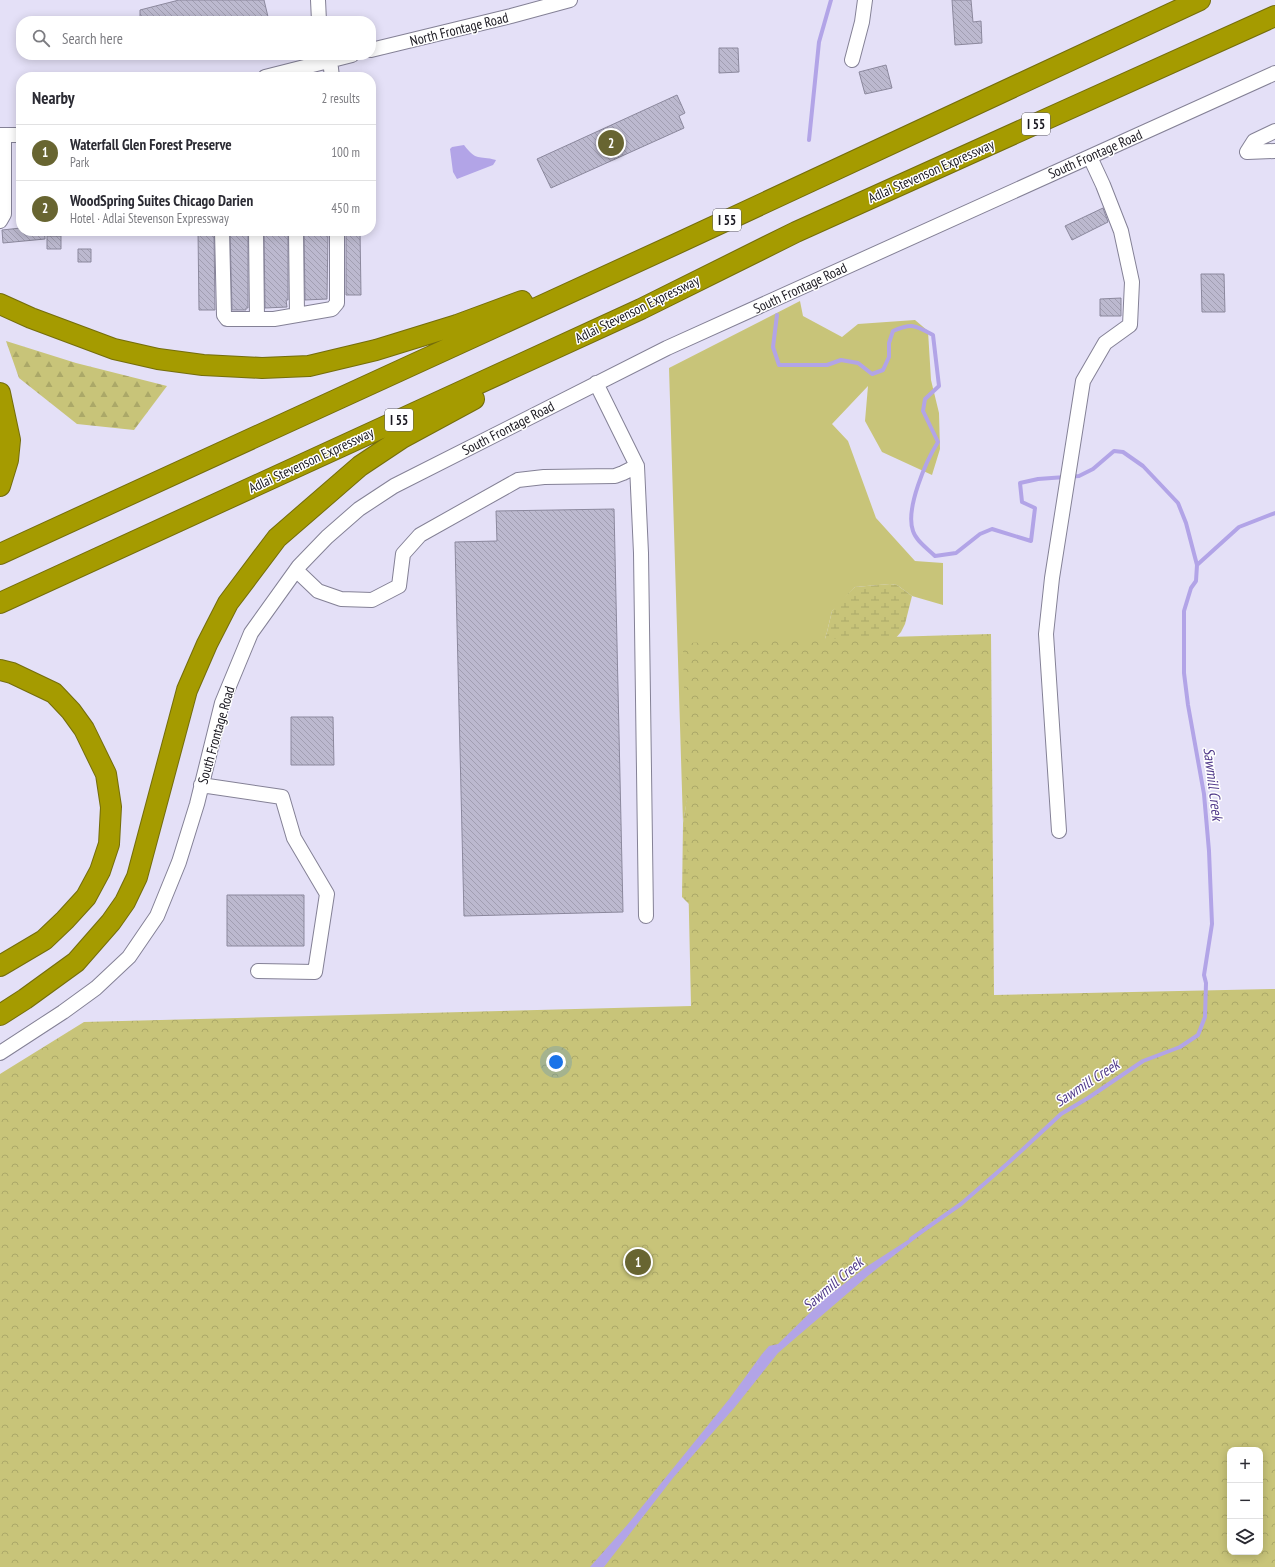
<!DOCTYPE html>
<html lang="en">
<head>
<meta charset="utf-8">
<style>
	body { margin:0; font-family:"PT Sans Narrow",sans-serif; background:#f2f2f3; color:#2b2b33 }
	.controls { position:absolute; right:12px; bottom:12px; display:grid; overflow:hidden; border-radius:8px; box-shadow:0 2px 10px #0003 }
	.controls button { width:36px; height:36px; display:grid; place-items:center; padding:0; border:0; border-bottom:1px solid #e1e1e2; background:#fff; color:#2b2b33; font:20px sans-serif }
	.you { position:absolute; left:556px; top:1062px; width:14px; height:14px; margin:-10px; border:3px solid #fff; border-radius:50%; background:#1a73e8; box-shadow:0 0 0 6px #1a73e833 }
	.badge { display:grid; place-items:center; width:26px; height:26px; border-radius:50%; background:#686531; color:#fff; font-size:13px; font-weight:700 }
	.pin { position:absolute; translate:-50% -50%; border:2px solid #fff; box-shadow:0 1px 4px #0006 }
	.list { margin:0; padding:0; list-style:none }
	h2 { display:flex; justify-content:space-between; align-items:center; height:52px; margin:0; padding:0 16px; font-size:17px }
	h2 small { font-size:13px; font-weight:400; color:#7c7c81 }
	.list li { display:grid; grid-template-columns:26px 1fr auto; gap:12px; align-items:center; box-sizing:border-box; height:56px; padding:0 16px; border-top:1px solid #e1e1e2 }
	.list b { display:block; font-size:15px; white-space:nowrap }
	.list p { margin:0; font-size:13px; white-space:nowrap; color:#7c7c81 }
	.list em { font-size:13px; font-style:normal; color:#7c7c81 }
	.icon { flex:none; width:22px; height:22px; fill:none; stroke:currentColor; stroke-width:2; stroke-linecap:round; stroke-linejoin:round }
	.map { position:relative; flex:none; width:1275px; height:1567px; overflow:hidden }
	.search { position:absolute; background:#fff; box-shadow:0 2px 10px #0003; left:16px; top:16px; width:360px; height:44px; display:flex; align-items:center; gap:10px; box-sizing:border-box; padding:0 14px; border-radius:16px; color:#7c7c81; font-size:15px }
	.panel { position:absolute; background:#fff; box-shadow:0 2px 10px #0003; left:16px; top:72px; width:360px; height:164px; border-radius:16px }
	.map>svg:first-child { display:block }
</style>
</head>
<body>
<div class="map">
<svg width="1275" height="1567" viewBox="0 0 1275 1567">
	<defs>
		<pattern id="forest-firs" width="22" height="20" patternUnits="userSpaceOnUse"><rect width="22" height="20" fill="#c8c479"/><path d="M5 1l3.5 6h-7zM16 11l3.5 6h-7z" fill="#aba868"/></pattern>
		<pattern id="wetland-marsh" width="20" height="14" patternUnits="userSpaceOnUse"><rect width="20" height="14" fill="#c8c479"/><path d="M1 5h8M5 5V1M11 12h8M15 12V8" fill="none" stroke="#aba868"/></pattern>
		<pattern id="park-crowns" width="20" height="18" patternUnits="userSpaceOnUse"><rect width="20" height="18" fill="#c8c479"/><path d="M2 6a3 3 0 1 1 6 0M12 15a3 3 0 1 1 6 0" fill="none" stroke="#aba868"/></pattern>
		<pattern id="building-back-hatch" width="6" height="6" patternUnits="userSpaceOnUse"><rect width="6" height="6" fill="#bcb9cf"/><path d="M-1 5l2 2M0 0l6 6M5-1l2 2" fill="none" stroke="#a19eb1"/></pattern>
	</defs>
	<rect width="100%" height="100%" fill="#e4e0f7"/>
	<path fill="#c8c479" d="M800,301l3,15 39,21 16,-13 57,-4 13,11 3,49 8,33 1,36 -8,26 -50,-23 -17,-31 3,-35 -36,38 16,17 28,77 39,43 28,2v42l-31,-9 -15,-11 -7,-1 -35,3 -23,24 -5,21 -8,27 -131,135 -5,29 -14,-455z"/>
	<path fill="url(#forest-firs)" d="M6,341l70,22 91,23 -33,44 -57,-6 -58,-46z"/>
	<path fill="url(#wetland-marsh)" d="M890,584l7,1 15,11 -7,28 -4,8 -19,22 -184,259 -16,-16 1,-74 5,-30 131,-134 8,-27 5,-21 6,-8 17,-16z"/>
	<path fill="url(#park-crowns)" fill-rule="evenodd" d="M991,634l3,361 281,-6v578h-1275v-493l84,-52 607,-16 -8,-363zM1230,1450h30v102h-30z"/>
	<path fill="#b2a4e7" d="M464,145c13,17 14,10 32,15l-1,2 -2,3 -36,14 -4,-7 -3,-23 2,-2z
		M942,1218l-73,57 -91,78 -43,54 -62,71 -69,89h-14l38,-43 102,-126 32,-44 7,-8 9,-2 46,-45 42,-32z"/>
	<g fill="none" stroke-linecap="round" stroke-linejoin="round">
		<path stroke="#b2a4e7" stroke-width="4" d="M809,140l10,-98 12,-42
			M777,315l-4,32 6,18h48l14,-5 17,3 14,11 11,-4 6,-13v-14l4,-12c19,-8 22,-6 40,4l6,51 -14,13 -2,12 15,31c-12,19 -33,67 -25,89 3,10 15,18 22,25l21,-3 24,-19 12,-5 39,12 4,-33 -13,-6 -2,-19 18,-4 41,-3 14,-7 21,-18 9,1 20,14 35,37 8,20 11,42 -1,16 -5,7 -7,23v62l4,32 16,89 5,57 3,73 -8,51 2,8 -1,34 -7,18 -18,12 -37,14 -55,37 -27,16 -54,50 -46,40 -50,35
			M1197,565l42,-38 36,-14"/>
	</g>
	<path fill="url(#building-back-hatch)" stroke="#8b889d" d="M179,0h85l5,21h-129v-11z
		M952,0h19l2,22 8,-1 1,22 -27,2z
		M719,48h19l1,24 -20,1z
		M886,65l6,23 -27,6 -6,-22z
		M677,95l8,18 -6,3 5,12 -133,60 -14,-29z
		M1103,208l5,14 -36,18 -7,-14z
		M21,228v3h24v8l-42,4 -1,-13z
		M198,231h16l1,79h-16z
		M230,231h18v77h-2v2h-14z
		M264,231h24v69h-2l1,7 -22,1z
		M304,231h24l-1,68 -22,1z
		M346,231h14l1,64h-15z
		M47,236h14v13h-14z
		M78,249h13v13h-13z
		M1201,274h23l1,38h-23z
		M1121,298v18h-21v-17z
		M614,509l9,403 -159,4 -9,-374 42,-1 -1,-30z
		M291,717h42l1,48h-43z
		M227,895h77v51h-77z"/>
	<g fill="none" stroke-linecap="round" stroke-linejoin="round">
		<defs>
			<path id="minor" d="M318,0l1,21
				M371,50l140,-34 59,-16
				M330,60l2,17
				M852,60l10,-38 3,-22
				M265,77l87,-22
				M1275,131l-21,10 -7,11 28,-1
				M0,135h21
				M0,221l4,-7v-79
				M222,231l2,84 3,4h47l58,-10 5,-6v-72
				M256,231l1,88
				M296,231l1,84
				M637,466l4,87 5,363
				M296,570l22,21 23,8 31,1 27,-14 4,-32 17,-19 98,-55 26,-3 71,-1 8,-3 14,-7 -41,-83
				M201,785l81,12 12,41 33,56 -12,78 -57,-1
				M1059,831l-13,-197 6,-56 31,-197 22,-38 25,-18 2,-43 -11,-51 -18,-46 -13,-28
				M0,1053l63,-41 33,-24 33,-31 28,-41 22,-54 18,-58 25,-101 29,-70 48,-67 28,-29 32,-28 35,-23 273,-138 608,-275"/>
			<path id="highway" d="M0,304l31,14 83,31 44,10 45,6 59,3 47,-2 67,-16 81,-25 65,-24
				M0,393l10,47 -2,20 -8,26
				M0,554l676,-310 524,-244
				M0,603l641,-294 155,-77 479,-216
				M0,670l12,3 42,20 17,18 13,18 22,45 5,33 -2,37 -9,27 -14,26 -21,23 -21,20 -44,26
				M0,1015l25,-16 51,-37 35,-40 14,-20 12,-25 50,-187 20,-46 21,-41 49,-65 83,-72 42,-28 72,-39"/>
		</defs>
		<use href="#minor" stroke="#848196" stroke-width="16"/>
		<use href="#highway" stroke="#746d0b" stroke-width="22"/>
		<use href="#minor" stroke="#fff" stroke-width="14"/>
		<use href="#highway" stroke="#a59b00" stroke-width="20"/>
	</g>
	<g text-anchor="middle" stroke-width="3" stroke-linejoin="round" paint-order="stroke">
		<g fill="#fff" stroke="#5f5d63" stroke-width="1">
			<rect x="1022" y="113" width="28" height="22" rx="3"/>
			<rect x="713" y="209" width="28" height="22" rx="3"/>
			<rect x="385" y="409" width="28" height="22" rx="3"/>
		</g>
		<g font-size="13" font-weight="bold" fill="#1a1820">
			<text x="1036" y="129">I 55</text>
			<text x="727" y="225">I 55</text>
			<text x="399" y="425">I 55</text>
		</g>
		<g font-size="14" fill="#1a1820" stroke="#fff">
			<text transform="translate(459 29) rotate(-14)" y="5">North Frontage Road</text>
			<text transform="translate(1095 154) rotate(-24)" y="5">South Frontage Road</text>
			<text transform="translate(931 171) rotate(-24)" y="5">Adlai Stevenson Expressway</text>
			<text transform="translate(800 288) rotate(-25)" y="5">South Frontage Road</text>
			<text transform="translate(637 309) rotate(-26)" y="5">Adlai Stevenson Expressway</text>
			<text transform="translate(508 428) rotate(-27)" y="5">South Frontage Road</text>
			<text transform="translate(311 460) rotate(-25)" y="5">Adlai Stevenson Expressway</text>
			<text transform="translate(216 735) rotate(-74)" y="5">South Frontage Road</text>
		</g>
		<g font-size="15" font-style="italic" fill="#513b8a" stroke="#fff">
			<text transform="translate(1213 784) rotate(83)" y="5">Sawmill Creek</text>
			<text transform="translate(1087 1083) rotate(-33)" y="5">Sawmill Creek</text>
			<text transform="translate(833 1284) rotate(-40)" y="5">Sawmill Creek</text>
		</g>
	</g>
</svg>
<div class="controls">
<button>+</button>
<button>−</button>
<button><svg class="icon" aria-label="layers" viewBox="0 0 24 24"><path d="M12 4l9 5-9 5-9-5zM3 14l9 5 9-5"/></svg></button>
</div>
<div class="you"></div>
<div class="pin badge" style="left:638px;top:1262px">1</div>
<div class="pin badge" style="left:611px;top:143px">2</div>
<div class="search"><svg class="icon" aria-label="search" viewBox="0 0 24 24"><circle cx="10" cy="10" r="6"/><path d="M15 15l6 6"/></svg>Search here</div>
<section class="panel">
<h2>Nearby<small>2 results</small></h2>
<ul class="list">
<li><span class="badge">1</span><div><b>Waterfall Glen Forest Preserve</b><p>Park</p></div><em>100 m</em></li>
<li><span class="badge">2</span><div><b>WoodSpring Suites Chicago Darien</b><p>Hotel · Adlai Stevenson Expressway</p></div><em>450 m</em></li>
</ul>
</section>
</div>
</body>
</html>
